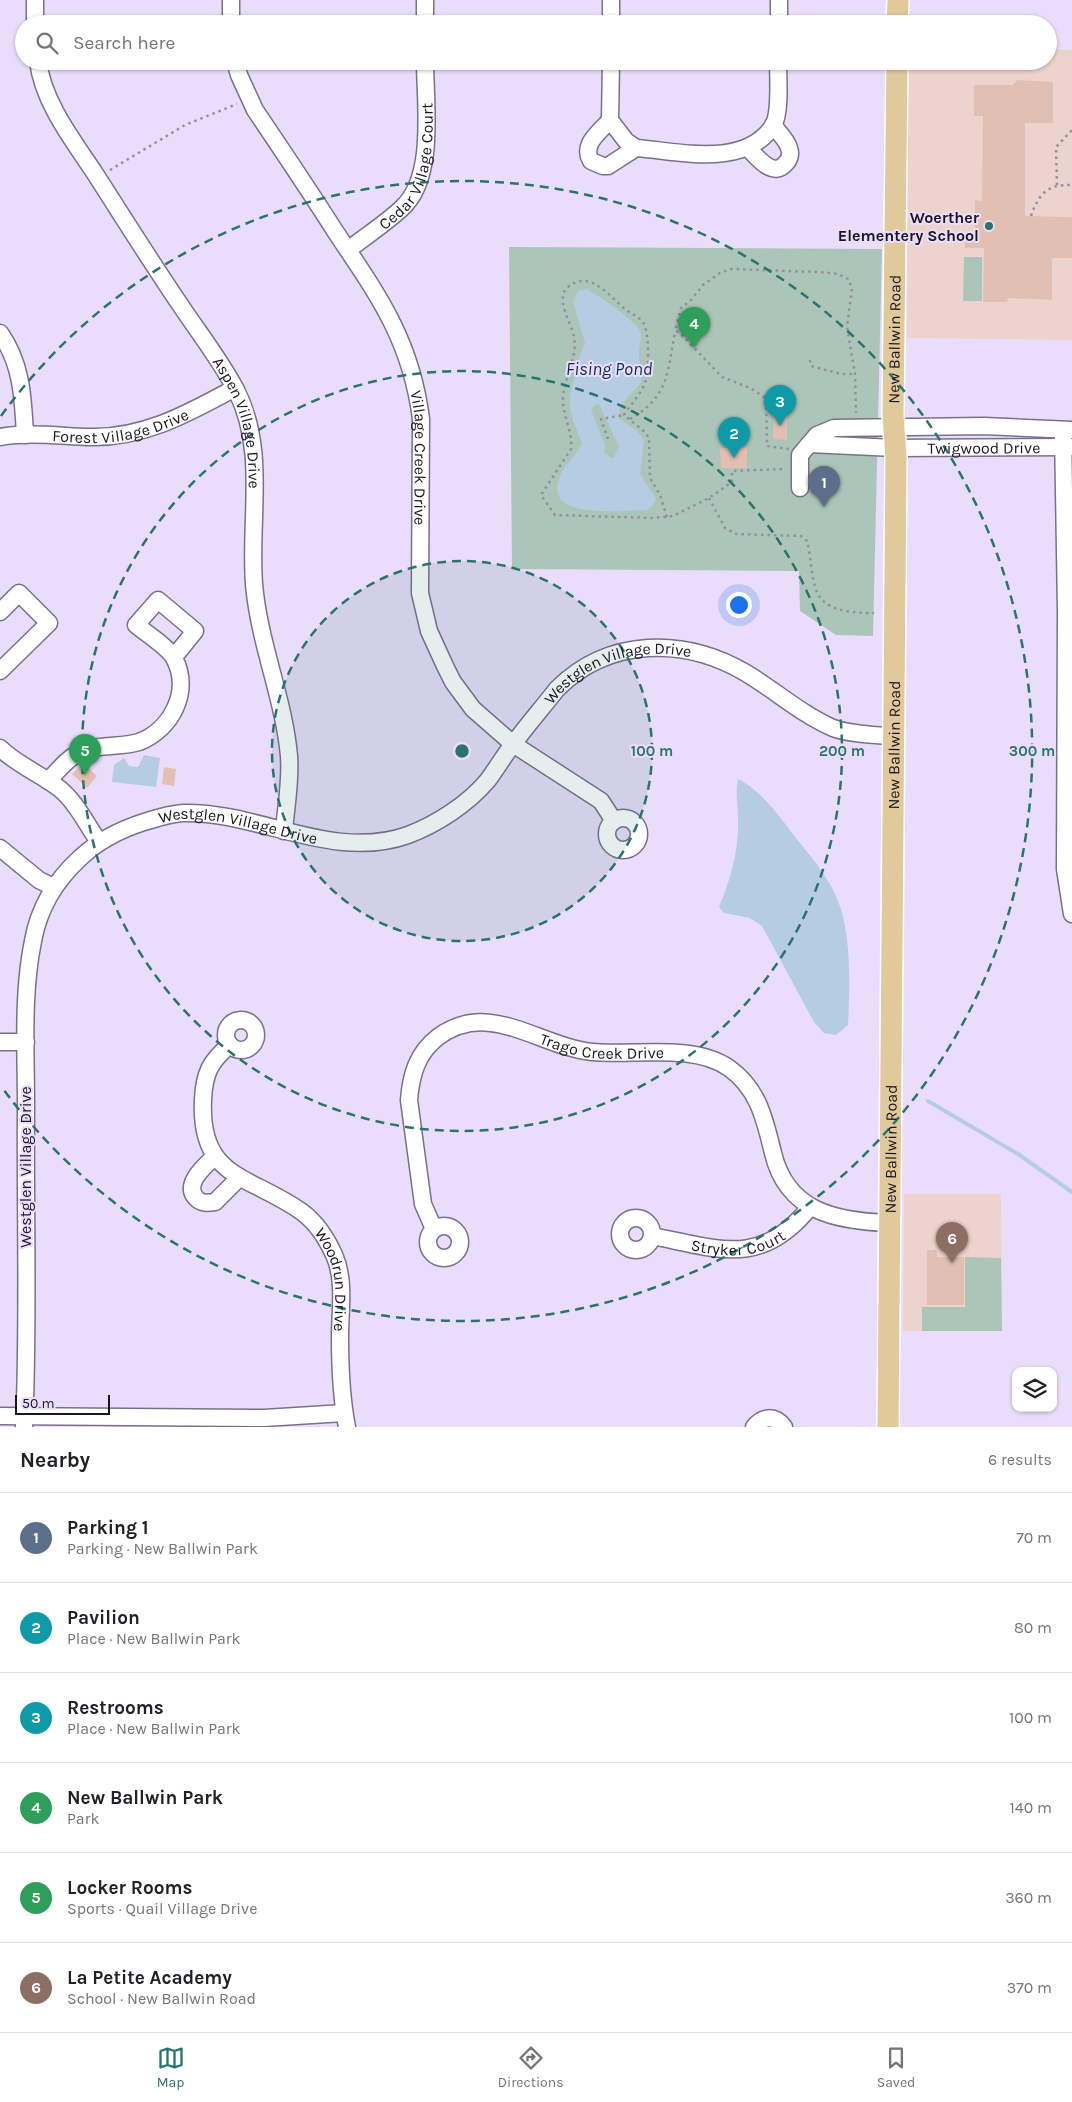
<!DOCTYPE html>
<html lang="en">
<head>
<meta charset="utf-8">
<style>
	body { margin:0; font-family:Karla,sans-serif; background:#f6f6f6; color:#202124 }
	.controls { position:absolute; right:15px; bottom:15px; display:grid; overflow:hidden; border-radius:10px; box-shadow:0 1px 4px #0004 }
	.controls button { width:45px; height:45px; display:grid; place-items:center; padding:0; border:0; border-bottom:1px solid #e0e0e0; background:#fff; color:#202124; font:25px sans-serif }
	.scale { position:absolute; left:15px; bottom:12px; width:95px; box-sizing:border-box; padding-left:5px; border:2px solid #1a1620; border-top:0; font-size:14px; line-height:18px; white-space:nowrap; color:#1a1620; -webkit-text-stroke:4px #eaddfb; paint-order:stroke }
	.you { position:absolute; left:738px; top:604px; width:18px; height:18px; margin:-12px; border:4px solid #fff; border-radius:50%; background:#1a73e8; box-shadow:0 0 0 8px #1a73e833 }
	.badge { display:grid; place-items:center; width:32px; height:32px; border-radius:50%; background:#2a736e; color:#fff; font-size:16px; font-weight:700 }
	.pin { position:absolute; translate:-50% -41px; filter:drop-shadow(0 1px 2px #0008) }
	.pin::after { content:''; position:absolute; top:26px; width:18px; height:15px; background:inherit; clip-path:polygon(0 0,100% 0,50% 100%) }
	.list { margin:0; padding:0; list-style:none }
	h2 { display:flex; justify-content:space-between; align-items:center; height:65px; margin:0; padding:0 20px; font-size:21px }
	h2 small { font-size:16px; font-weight:400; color:#757577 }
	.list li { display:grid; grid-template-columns:32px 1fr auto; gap:15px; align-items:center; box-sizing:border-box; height:90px; padding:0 20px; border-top:1px solid #e0e0e0 }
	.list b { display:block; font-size:19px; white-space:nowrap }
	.list p { margin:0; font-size:16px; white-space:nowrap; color:#757577 }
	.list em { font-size:16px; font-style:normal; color:#757577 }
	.icon { flex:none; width:28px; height:28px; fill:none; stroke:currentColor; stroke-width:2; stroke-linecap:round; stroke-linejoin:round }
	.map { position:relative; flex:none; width:1072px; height:1427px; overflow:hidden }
	.search { position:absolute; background:#fff; box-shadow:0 1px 4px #0004; left:15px; right:15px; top:15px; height:55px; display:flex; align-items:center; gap:12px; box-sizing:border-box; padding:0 18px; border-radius:28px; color:#757577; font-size:19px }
	.sheet { height:605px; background:#fff }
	nav { display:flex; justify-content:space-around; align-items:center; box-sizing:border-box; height:70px; border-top:1px solid #e0e0e0; background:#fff; font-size:14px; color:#757577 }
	nav a { display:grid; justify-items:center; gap:2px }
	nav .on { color:#2a736e }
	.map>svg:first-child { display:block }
</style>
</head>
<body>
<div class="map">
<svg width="1072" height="1427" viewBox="0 0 1072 1427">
	<rect width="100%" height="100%" fill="#eaddfb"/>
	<path fill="#edd3cd" d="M1048,49l24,1v290l-165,-2 1,-277h140z
		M904,1194h97l1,137h-99z"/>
	<path fill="#abc6b8" d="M509,247l373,2 -9,387 -37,-1 -36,-24 -1,-40 -287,-2z
		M964,257h18v44h-19z
		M965,1257l36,1 1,73h-80v-24h43z"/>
	<path fill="#b5cce3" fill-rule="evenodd" d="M586,289c10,4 52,34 54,42 3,7 -1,13 -1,20 0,10 3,20 2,31 -8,12 -25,21 -21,37l16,11 8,11 -4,33 16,25 -3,6 -6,5c-22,0 -99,10 -89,-28 3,-15 18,-25 24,-39 -13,-32 -16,-38 -6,-71 4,-10 3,-19 9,-29l-12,-41 5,-11zM599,404l20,43 -6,12 -9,-6 1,-8 -14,-35 4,-5z
		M144,755l16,3 -4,29 -44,-5 2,-17 10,-7 5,8 9,1z
		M738,779c21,10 40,35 54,54 15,19 34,40 44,63 16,36 14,90 12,129l-12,10 -12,-2 -10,-11 -52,-96 -12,-8 -26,-5 -5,-6c12,-29 20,-57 19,-88 0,-14 -3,-26 0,-40z"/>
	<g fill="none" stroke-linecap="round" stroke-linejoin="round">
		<path stroke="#b5cce3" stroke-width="4" d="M928,1101l90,53 54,38"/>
	</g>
	<path fill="#e1c0b3" d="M1017,80l36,2v41h-28v93l47,1v41h-20v42l-44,-2 -1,4h-24l1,-54h-19v-15h10v-33l7,1 1,-85h-9v-31h39z
		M774,413h13v27l-14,-1z
		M720,448h27v20h-26z
		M83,763l14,13 -10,12 -15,-14z
		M164,767l12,2 -2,17 -12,-2z
		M927,1250h10v7h27v48h-37z"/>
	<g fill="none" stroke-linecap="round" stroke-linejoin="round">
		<defs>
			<g id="minor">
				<path d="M35,0v24"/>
				<path d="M231,0v24"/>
				<path d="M611,0v24"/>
				<path d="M425,24v-24"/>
				<path d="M779,24v-24"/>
				<path id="s1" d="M38,61c5,41 34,78 56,111 29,45 57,90 87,134 18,27 40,55 55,84 31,60 13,129 18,194 5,59 30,115 35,172 2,25 -3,50 -5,75"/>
				<path id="s2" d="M235,61l4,14 16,35c27,40 54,80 80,121 43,64 76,109 86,188l-1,174 9,38 16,35 8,16 20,27 40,35 88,57 13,20"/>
				<path d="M611,61l-1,59 16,21 10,7"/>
				<path d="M610,120c-10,12 -29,24 -19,41l12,5h5l28,-18"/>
				<path d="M636,148c42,3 108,21 137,-22 8,-13 5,-49 5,-65"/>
				<path d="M748,148c9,9 25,31 38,15 4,-4 5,-10 3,-15 -2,-8 -11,-16 -16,-23"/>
				<path id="s3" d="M348,250c18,-14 38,-27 54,-42 34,-31 23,-105 23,-147"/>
				<path d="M0,333c22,31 23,65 25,102"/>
				<path d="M1063,430l3,182 -1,257 7,45"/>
				<path id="s4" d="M0,437c29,-5 59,-1 88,0 55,2 101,-24 147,-49"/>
				<path id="s5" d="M809,444l86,4 177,-1"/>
				<path d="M800,488v-33l17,-20 17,-7 150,-2 88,4"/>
				<path d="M0,612l19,-19 30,30 -49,48"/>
				<path d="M0,748c17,17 41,26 60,41 16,13 27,36 39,53"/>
				<path d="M48,781c10,-10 18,-22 31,-28 18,-10 41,-5 60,-11 32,-12 53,-51 35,-84 -5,-10 -28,-25 -38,-33l22,-25 37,31 -21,26"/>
				<circle cx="623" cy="834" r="16"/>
				<path d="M0,848l39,32 14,7"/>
				<circle cx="241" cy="1035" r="15"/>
				<path d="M0,1042h26"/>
				<path id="s6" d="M230,1045c-20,16 -26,29 -27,55 -4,80 48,75 99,112 15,11 26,29 33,45 10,24 5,55 5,79 0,31 1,61 7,91"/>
				<path d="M214,1157c-9,9 -31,27 -18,41 5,6 12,5 19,4l24,-24"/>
				<circle cx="636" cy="1234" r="16"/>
				<circle cx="444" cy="1242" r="16"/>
				<path id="s7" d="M434,1229l-11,-25 -14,-104c2,-25 8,-47 29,-63 51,-38 100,9 154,15 42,4 101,-9 137,16 30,21 36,53 44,85 14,59 63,68 115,70"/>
				<path id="s8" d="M652,1236c67,13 109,32 158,-29"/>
				<path d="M0,1416l264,2 80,-5"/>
				<path id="s9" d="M24,1427c5,-106 1,-214 2,-321 0,-54 -4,-112 7,-165 6,-34 22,-60 47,-83 19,-18 39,-28 64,-36 13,-4 25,-8 39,-9 75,-2 150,49 225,22 29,-11 60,-31 80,-55 9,-12 17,-26 26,-37 14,-19 29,-36 43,-54 52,-52 128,-52 189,-16 30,18 55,41 87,55 19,7 40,6 60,9"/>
				<path d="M754,1427c9,-11 21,-12 30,0"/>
			</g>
			<g id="major">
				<path d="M897,24l1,-24"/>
				<path id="s10" d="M888,1427l8,-970 -3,-42 4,-354"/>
			</g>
		</defs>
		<use href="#minor" stroke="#7b708a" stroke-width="19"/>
		<use href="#major" stroke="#fff" stroke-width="24"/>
		<path stroke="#978da3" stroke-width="2.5" stroke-dasharray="2.5 4" stroke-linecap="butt" d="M110,170l75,-45 52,-21
			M1057,185l-1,-38 16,-17
			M1031,216c8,-22 16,-32 41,-31
			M810,360l1,6 30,8h14
			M630,419c40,-23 37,-47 45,-87
			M608,439l-7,-20 23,-4
			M789,449l-22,-3 -1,-48 -16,-10 -28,-11 -43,-45 -4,-1 6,-23 10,-8 12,-15 17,-12 11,-4 89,3 18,2 10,5 4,9 -5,39 8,47 1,39
			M709,498l16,30 11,6 65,2 6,5c4,16 4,36 10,51 8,20 38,21 57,21
			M667,517l-7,-22 -10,-17 -1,-40 -4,-6 -21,-17c6,-10 17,-21 21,-32 4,-15 4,-39 1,-53 -3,-13 -12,-14 -21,-21 -14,-11 -35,-41 -57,-22 -14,12 4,36 6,50 4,21 -11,42 -11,63 0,17 10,32 8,49l-30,46 14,20 98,3 20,-2 36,-18 23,-16v-11l53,-2"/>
		<use href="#minor" stroke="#fff" stroke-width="16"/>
		<use href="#major" stroke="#e2c99b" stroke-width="21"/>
	</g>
	<circle cx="462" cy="751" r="190" fill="#2a736e" fill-opacity=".12"/>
	<g fill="none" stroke="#2a736e" stroke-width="2.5" stroke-dasharray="9 6">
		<circle cx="462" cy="751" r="190"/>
		<circle cx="462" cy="751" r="380"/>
		<path d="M1 416A570 570 0 1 1 1 1086"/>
	</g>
	<circle fill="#2a736e" stroke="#eaddfb" stroke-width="2" cx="989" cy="226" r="5"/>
	<g text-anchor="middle" stroke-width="4" stroke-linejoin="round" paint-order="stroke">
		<g font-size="16" fill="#1a1620" stroke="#eaddfb">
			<text dy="6" stroke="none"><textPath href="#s3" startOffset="110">Cedar Village Court</textPath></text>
			<text dy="6" stroke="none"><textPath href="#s10" startOffset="1088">New Ballwin Road</textPath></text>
			<text dy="6" stroke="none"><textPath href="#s4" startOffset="122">Forest Village Drive</textPath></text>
			<text dy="6" stroke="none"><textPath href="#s1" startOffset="418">Aspen Village Drive</textPath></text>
			<text dy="6" stroke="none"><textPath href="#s5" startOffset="175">Twigwood Drive</textPath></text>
			<text dy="6" stroke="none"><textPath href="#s2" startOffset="446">Village Creek Drive</textPath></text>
			<text dy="6" stroke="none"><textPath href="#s9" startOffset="1204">Westglen Village Drive</textPath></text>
			<text dy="6" stroke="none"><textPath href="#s10" startOffset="682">New Ballwin Road</textPath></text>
			<text dy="6" stroke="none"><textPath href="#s9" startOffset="754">Westglen Village Drive</textPath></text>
			<text dy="6" stroke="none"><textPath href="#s7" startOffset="375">Trago Creek Drive</textPath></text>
			<text dy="6" stroke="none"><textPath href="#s10" startOffset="278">New Ballwin Road</textPath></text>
			<text transform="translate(25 1167) rotate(-90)" y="6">Westglen Village Drive</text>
			<text dy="6" stroke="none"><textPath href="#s8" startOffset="88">Stryker Court</textPath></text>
			<text dy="6" stroke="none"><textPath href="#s6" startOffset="304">Woodrun Drive</textPath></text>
		</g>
		<g font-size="16" font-weight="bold" fill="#1a1620" stroke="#eaddfb" text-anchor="end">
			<text x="979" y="223">Woerther<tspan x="979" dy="18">Elementery School</tspan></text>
		</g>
		<g font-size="18" font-style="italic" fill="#072c4c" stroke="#eaddfb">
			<text x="609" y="375">Fising Pond</text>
		</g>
	</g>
	<circle cx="462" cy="751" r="8" fill="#2a736e" stroke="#eaddfb" stroke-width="2.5"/>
	<g font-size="15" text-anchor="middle" font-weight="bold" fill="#2a736e" stroke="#eaddfb" stroke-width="4" stroke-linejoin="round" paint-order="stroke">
		<text x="652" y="756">100 m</text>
		<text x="842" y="756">200 m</text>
		<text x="1032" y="756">300 m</text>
	</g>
</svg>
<div class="controls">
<button><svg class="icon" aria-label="layers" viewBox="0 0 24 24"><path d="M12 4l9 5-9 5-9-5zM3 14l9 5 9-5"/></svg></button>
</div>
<div class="scale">50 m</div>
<div class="you"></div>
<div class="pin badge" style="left:824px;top:507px;background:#5c6f8a">1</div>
<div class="pin badge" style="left:734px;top:458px;background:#0f9aa8">2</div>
<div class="pin badge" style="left:780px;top:426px;background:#0f9aa8">3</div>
<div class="pin badge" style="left:694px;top:348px;background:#2e9e5b">4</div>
<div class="pin badge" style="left:85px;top:775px;background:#2e9e5b">5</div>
<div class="pin badge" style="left:952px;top:1263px;background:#8d6e63">6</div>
<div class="search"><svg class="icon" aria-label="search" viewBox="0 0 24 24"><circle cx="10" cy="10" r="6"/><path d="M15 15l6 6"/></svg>Search here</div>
</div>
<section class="sheet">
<h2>Nearby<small>6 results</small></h2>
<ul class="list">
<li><span class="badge" style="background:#5c6f8a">1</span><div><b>Parking 1</b><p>Parking · New Ballwin Park</p></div><em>70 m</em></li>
<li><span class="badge" style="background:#0f9aa8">2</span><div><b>Pavilion</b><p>Place · New Ballwin Park</p></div><em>80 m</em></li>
<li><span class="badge" style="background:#0f9aa8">3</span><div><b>Restrooms</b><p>Place · New Ballwin Park</p></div><em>100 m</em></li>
<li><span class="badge" style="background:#2e9e5b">4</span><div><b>New Ballwin Park</b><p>Park</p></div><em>140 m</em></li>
<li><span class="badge" style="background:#2e9e5b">5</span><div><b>Locker Rooms</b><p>Sports · Quail Village Drive</p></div><em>360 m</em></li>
<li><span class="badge" style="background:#8d6e63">6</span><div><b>La Petite Academy</b><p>School · New Ballwin Road</p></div><em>370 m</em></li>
</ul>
</section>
<nav>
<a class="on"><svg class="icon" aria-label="map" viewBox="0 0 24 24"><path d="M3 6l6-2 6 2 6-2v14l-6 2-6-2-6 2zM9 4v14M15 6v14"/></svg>Map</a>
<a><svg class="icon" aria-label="directions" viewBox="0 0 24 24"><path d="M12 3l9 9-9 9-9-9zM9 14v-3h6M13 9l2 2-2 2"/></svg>Directions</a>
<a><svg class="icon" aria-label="saved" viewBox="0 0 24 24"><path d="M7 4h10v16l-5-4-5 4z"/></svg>Saved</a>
</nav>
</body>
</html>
